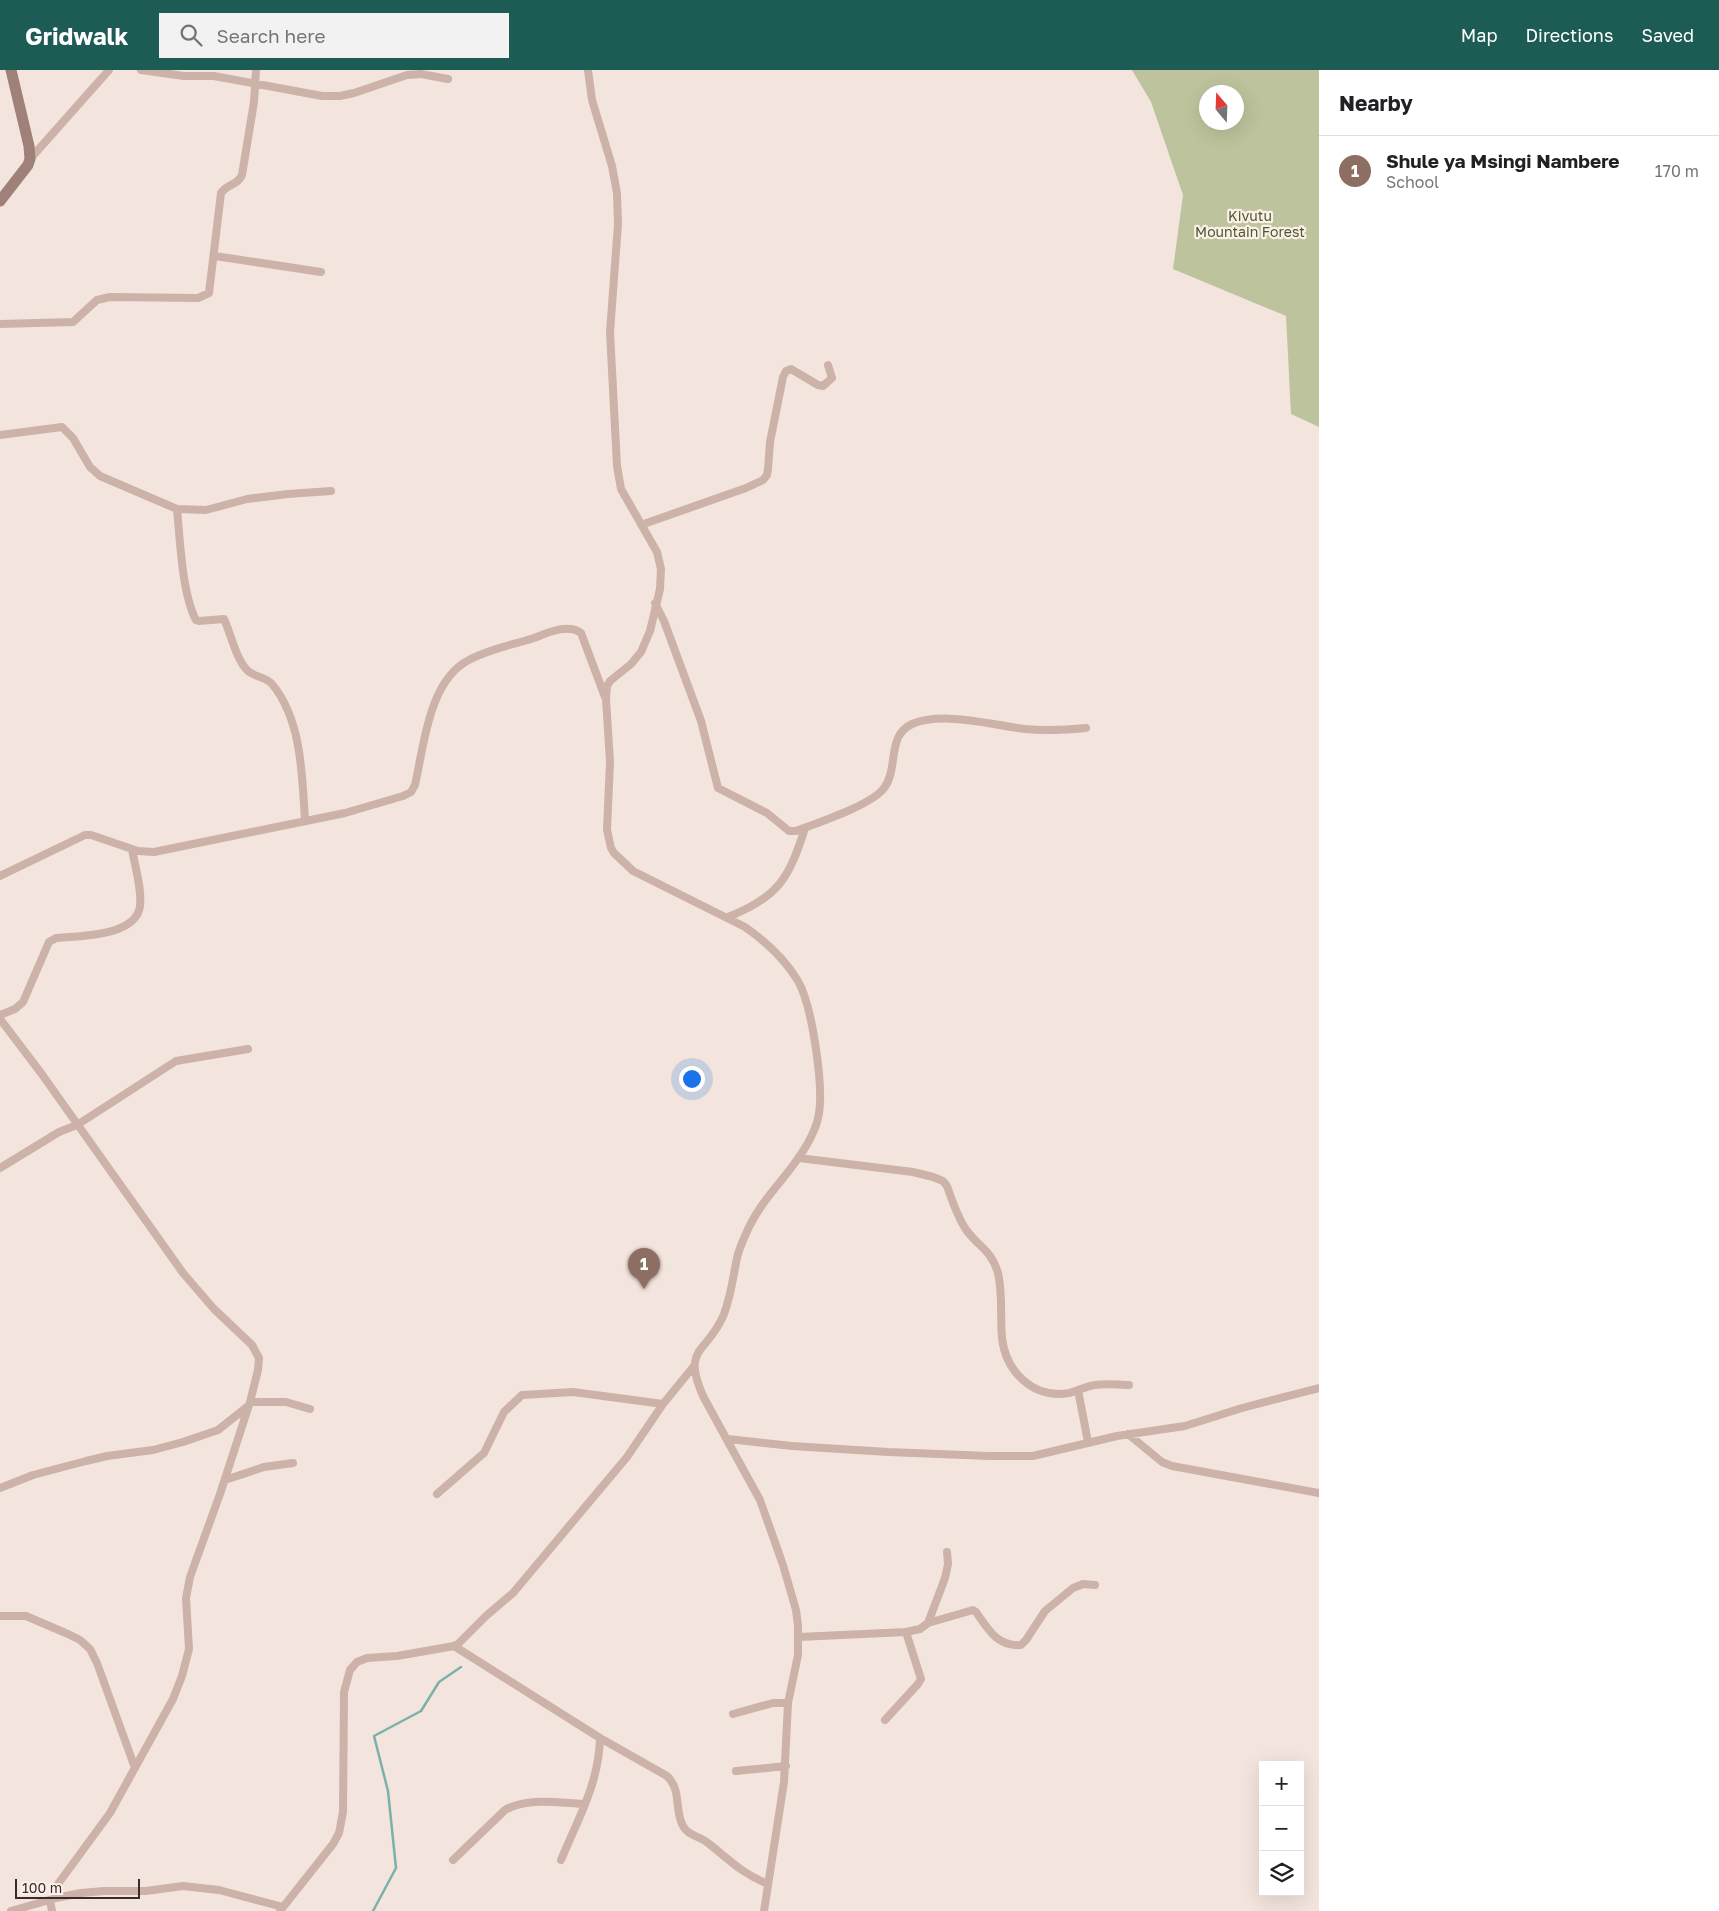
<!DOCTYPE html>
<html lang="en">
<head>
<meta charset="utf-8">
<style>
	body { margin:0; font-family:"Golos Text",sans-serif; background:#f2f2f2; color:#202124 }
	.controls { position:absolute; right:15px; bottom:15px; display:grid; overflow:hidden; border-radius:0px; box-shadow:0 5px 20px #0002 }
	.controls button { width:45px; height:45px; display:grid; place-items:center; padding:0; border:0; border-bottom:1px solid #e0e0e0; background:#fff; color:#202124; font:25px sans-serif }
	.compass { position:absolute; left:1199px; top:15px; width:45px; height:45px; border-radius:50%; background:#fff; box-shadow:0 5px 20px #0002; rotate:341deg }
	.scale { position:absolute; left:15px; bottom:12px; width:125px; box-sizing:border-box; padding-left:5px; border:2px solid #392b29; border-top:0; font-size:14px; line-height:18px; white-space:nowrap; color:#392b29; -webkit-text-stroke:4px #fbf0ea; paint-order:stroke }
	.you { position:absolute; left:691px; top:1008px; width:18px; height:18px; margin:-12px; border:4px solid #fff; border-radius:50%; background:#1a73e8; box-shadow:0 0 0 8px #1a73e833 }
	.badge { display:grid; place-items:center; width:32px; height:32px; border-radius:50%; background:#1c5c55; color:#fff; font-size:16px; font-weight:700 }
	.pin { position:absolute; translate:-50% -41px; filter:drop-shadow(0 1px 2px #0008) }
	.pin::after { content:''; position:absolute; top:26px; width:18px; height:15px; background:inherit; clip-path:polygon(0 0,100% 0,50% 100%) }
	.list { margin:0; padding:0; list-style:none }
	h2 { display:flex; justify-content:space-between; align-items:center; height:65px; margin:0; padding:0 20px; font-size:21px }
	h2 small { font-size:16px; font-weight:400; color:#757577 }
	.list li { display:grid; grid-template-columns:32px 1fr auto; gap:15px; align-items:center; box-sizing:border-box; height:70px; padding:0 20px; border-top:1px solid #e0e0e0 }
	.list b { display:block; font-size:19px; white-space:nowrap }
	.list p { margin:0; font-size:16px; white-space:nowrap; color:#757577 }
	.list em { font-size:16px; font-style:normal; color:#757577 }
	.icon { flex:none; width:28px; height:28px; fill:none; stroke:currentColor; stroke-width:2; stroke-linecap:round; stroke-linejoin:round }
	.map { position:relative; flex:none; width:1319px; height:1841px; overflow:hidden }
	header { display:flex; align-items:center; gap:30px; box-sizing:border-box; height:70px; padding:0 25px; background:#1c5c55; color:#fff }
	header strong { font-size:24px }
	nav { display:flex; gap:28px; margin-inline-start:auto; font-size:18px }
	.search { width:350px; height:45px; background:#f2f2f2; display:flex; align-items:center; gap:12px; box-sizing:border-box; padding:0 18px; border-radius:0px; color:#757577; font-size:19px }
	main { display:flex }
	aside { flex:1; background:#fff }
	.map>svg:first-child { display:block }
</style>
</head>
<body>
<header>
<strong>Gridwalk</strong>
<div class="search"><svg class="icon" aria-label="search" viewBox="0 0 24 24"><circle cx="10" cy="10" r="6"/><path d="M15 15l6 6"/></svg>Search here</div>
<nav><a>Map</a><a>Directions</a><a>Saved</a></nav>
</header>
<main>
<div class="map">
<svg width="1319" height="1841" viewBox="0 0 1319 1841">
	<rect width="100%" height="100%" fill="#f3e5dd"/>
	<path fill="#bdc39c" fill-rule="evenodd" d="M1132,0h187v357l-28,-13 -5,-98 -113,-47 10,-74 -32,-93zM1206,22h30v30h-30z"/>
	<g fill="none" stroke-linecap="round" stroke-linejoin="round">
		<path stroke="#7ab2aa" stroke-width="2.5" d="M373,1841l23,-43 -8,-77 -14,-55 47,-25 18,-29 22,-15"/>
		<path stroke="#ccb2a8" stroke-width="8" d="M141,0l43,6h30l108,20h18l14,-3 53,-18 14,-1 27,5
			M588,0l4,30 20,66 5,27 1,31 -8,108 7,134 4,23 36,63 4,17 -1,20 -10,42 -9,21 -10,12 -21,17 -3,5 -1,13 4,63 -3,68 4,18 3,5 19,18 112,56c20,14 40,32 53,54 14,24 27,110 20,137 -1,7 -5,15 -8,21 -16,32 -45,55 -61,88 -4,9 -10,21 -12,31 -4,19 -6,38 -13,56 -16,40 -44,32 -20,84l56,102 23,65 13,45 2,16v29l-10,48 -4,79 -20,129
			M30,89l79,-89
			M215,186l106,16
			M0,254l73,-2 24,-22 13,-3 88,1 11,-5 12,-100c6,-9 17,-8 21,-18l12,-73 2,-32
			M0,365l62,-8 11,11 17,29 10,9 77,33 29,1 41,-11 41,-5 43,-3
			M177,439c3,30 5,85 19,111l3,1 25,-2c7,15 12,41 24,52 7,6 18,6 24,13 30,36 30,92 33,136
			M641,455l105,-37 17,-8 4,-5 1,-6 2,-27 13,-65 3,-6 5,-2 27,16 5,1 9,-8 -4,-13
			M655,533l9,18 37,100 17,67 49,25 22,18h7c21,-8 76,-26 88,-43 15,-19 2,-52 28,-64 31,-13 81,1 113,5 21,2 40,1 61,-1
			M0,806l85,-41h6l47,16 16,1 191,-39 58,-17 8,-4 4,-7c9,-40 14,-105 54,-125 20,-11 43,-15 65,-22 13,-5 34,-15 47,-5l24,64
			M728,847c51,-20 61,-39 77,-89
			M0,945l15,-6 8,-7 26,-60 7,-4c22,-2 80,-1 84,-32 2,-18 -5,-39 -8,-57
			M0,949l41,54 142,200 31,36 38,36 7,13 -1,12 -8,32 -30,92 -30,83 -4,21 3,51 -7,27 -9,23 -63,114 -52,71 -2,14
			M799,1088l114,14 20,5 10,4 4,5c5,14 11,33 20,45 13,17 24,19 31,42 5,21 2,43 4,65 4,34 31,61 67,55 9,-2 17,-7 26,-8 11,-2 23,0 34,0
			M0,1098l59,-36 18,-7 99,-64 72,-12
			M1078,1320l10,52
			M250,1332h36l24,7
			M1128,1364l34,28 10,4 147,27
			M728,1369l64,7 96,6 101,4h44l84,-20 68,-10 57,-18 77,-20
			M225,1410l39,-13 29,-4
			M0,1418l33,-13 53,-14 21,-5 46,-6 30,-8 35,-12 29,-23
			M437,1424l47,-41 20,-41 18,-17 51,-3 90,12
			M0,1546h26l42,18 12,6 10,9 7,14 38,105
			M928,1553l45,-13 3,2c12,17 21,35 45,33l5,-5 19,-29 28,-23 10,-4 12,1
			M799,1567l107,-5 14,-3 8,-6 17,-45 3,-14 -1,-12
			M454,1576l146,92 67,38c15,14 7,34 16,50 5,10 17,10 25,17 23,18 33,30 60,41
			M733,1644l40,-11h15
			M885,1650l33,-36 3,-5 -15,-47
			M736,1701l50,-5
			M453,1790l52,-50c22,-13 55,-7 80,-6
			M561,1790c17,-41 38,-77 39,-122
			M50,1830l2,11
			M11,1841l45,-13 25,-5 23,-2h42l37,-5 36,4 64,17
			M280,1841l53,-67 6,-11 4,-21 1,-120 6,-22 7,-8 10,-4 30,-2 57,-10 4,-2 28,-28 27,-23 114,-136 36,-53 31,-38"/>
		<path stroke="#a08179" stroke-width="11" d="M0,131l28,-36 2,-6 -1,-13 -18,-76"/>
	</g>
	<g text-anchor="middle" stroke-width="4.5" stroke-linejoin="round" paint-order="stroke">
		<g font-size="14" fill="#4f582b" stroke="#fbf0ea">
			<text x="1250" y="151">Kivutu<tspan x="1250" dy="16">Mountain Forest</tspan></text>
		</g>
	</g>
</svg>
<div class="controls">
<button>+</button>
<button>−</button>
<button><svg class="icon" aria-label="layers" viewBox="0 0 24 24"><path d="M12 4l9 5-9 5-9-5zM3 14l9 5 9-5"/></svg></button>
</div>
<svg class="compass" viewBox="-18 -18 36 36"><path d="M0-13l5 13h-10z" fill="#e53935"/><path d="M0 13l5-13h-10z" fill="#757577"/></svg>
<div class="scale">100 m</div>
<div class="you"></div>
<div class="pin badge" style="left:644px;top:1219px;background:#8d6e63">1</div>
</div>
<aside>
<h2>Nearby<small></small></h2>
<ul class="list">
<li><span class="badge" style="background:#8d6e63">1</span><div><b>Shule ya Msingi Nambere</b><p>School</p></div><em>170 m</em></li>
</ul>
</aside>
</main>
</body>
</html>
